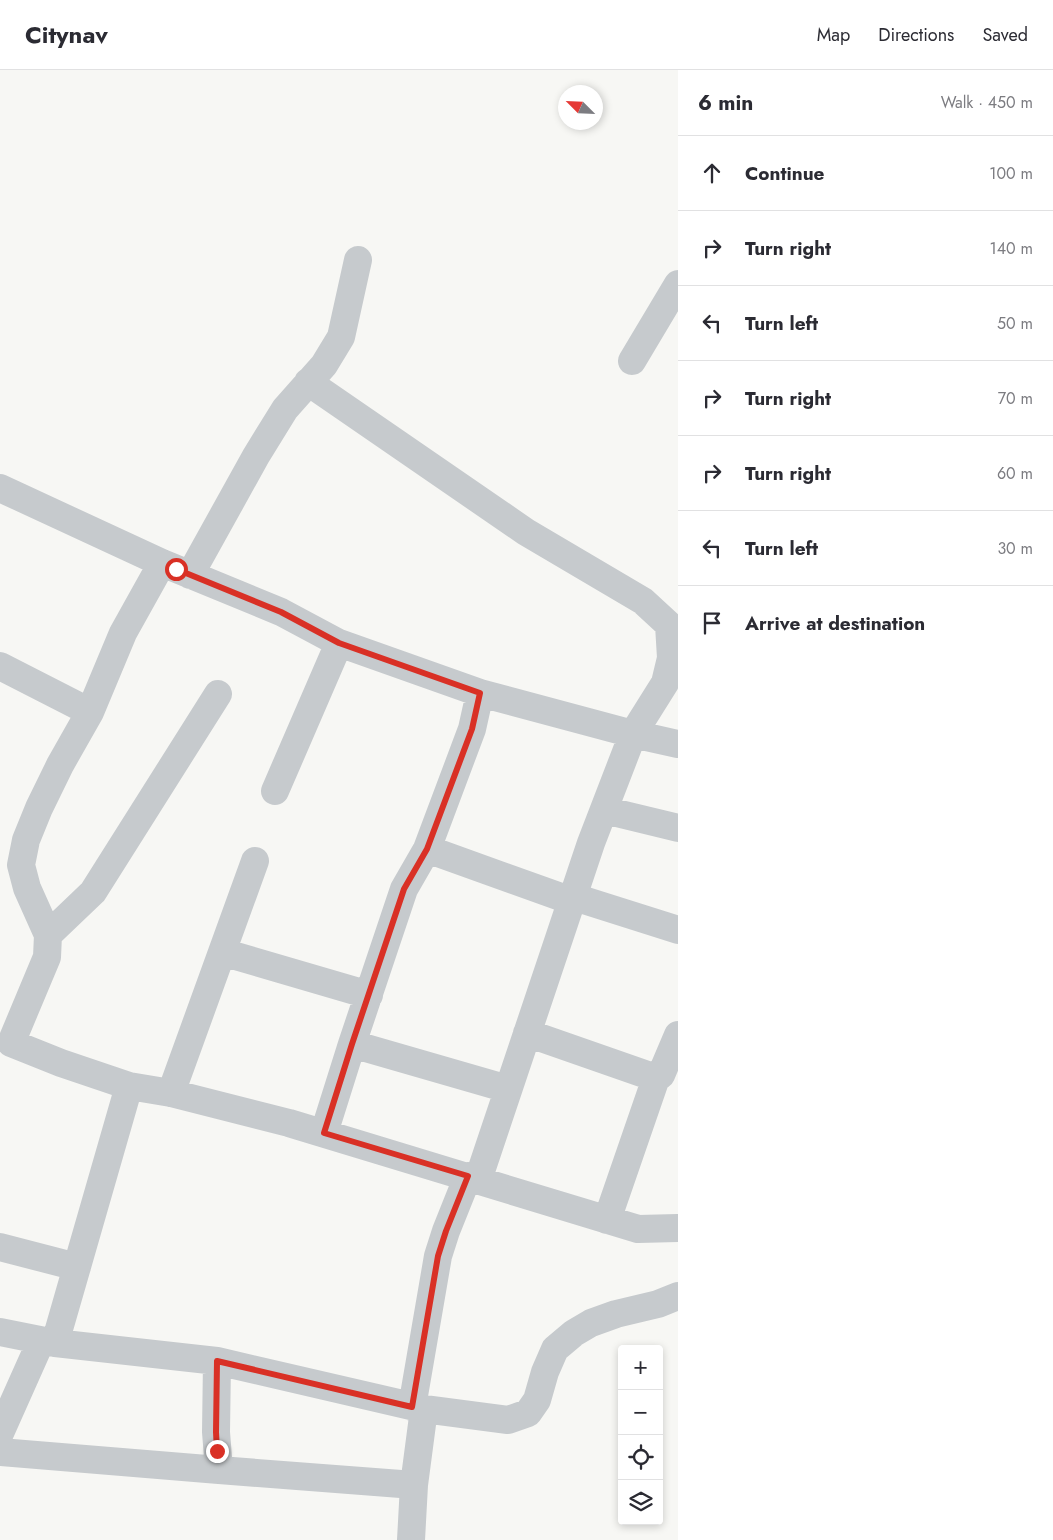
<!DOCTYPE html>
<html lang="en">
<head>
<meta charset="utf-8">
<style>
	body { margin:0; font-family:Jost,sans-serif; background:#f2f2f3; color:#2b2b33 }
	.controls { position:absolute; right:15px; bottom:15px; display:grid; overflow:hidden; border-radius:5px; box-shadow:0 2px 8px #0003 }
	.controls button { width:45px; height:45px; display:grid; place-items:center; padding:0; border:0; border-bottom:1px solid #e1e1e2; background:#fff; color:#2b2b33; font:25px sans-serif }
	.compass { position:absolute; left:558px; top:15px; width:45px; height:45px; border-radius:50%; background:#fff; box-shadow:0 2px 8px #0003; rotate:294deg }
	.stop { position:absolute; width:15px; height:15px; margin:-11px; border:4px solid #d93025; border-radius:50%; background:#fff }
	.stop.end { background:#d93025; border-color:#fff; box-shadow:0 1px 5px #0008 }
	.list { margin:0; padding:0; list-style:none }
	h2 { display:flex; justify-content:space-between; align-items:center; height:65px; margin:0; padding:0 20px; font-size:21px }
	h2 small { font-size:16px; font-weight:400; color:#7c7c81 }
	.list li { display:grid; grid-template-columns:32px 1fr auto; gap:15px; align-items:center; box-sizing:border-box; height:75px; padding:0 20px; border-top:1px solid #e1e1e2 }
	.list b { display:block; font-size:19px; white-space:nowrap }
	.list em { font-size:16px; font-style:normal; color:#7c7c81 }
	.icon { flex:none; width:28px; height:28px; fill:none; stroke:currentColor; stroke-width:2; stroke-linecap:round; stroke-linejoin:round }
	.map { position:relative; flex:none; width:678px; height:1470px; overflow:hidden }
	header { display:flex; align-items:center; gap:30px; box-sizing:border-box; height:70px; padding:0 25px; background:#fff; border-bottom:1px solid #e1e1e2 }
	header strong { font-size:24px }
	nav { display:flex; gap:28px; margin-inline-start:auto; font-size:18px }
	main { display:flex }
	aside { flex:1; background:#fff }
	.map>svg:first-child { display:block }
</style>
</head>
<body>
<header>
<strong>Citynav</strong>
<nav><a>Map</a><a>Directions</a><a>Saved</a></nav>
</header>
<main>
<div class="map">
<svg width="678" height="1470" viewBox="0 0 678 1470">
	<rect width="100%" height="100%" fill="#f7f7f4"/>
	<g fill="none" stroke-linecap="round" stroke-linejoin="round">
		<path stroke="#c6cacd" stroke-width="28" d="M632,291l46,-77
			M308,312l218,150 117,69 26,24 2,33 -6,25 -32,51 -42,109 -113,337
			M0,418l162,75 119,49 58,31
			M162,493l-39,70 -33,79 -30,53 -21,43 -13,32 -5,25 6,23 21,47 -1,22 -36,86 50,20 68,23 42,7 118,30 349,106 40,-1
			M190,505l66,-119 29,-47 39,-44 17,-28 17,-77
			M0,596l90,46
			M480,623l153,41 45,10
			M275,721l64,-148 141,50 -8,36 -45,120 -23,40 -52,155 -28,89
			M604,740l74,18
			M427,779l145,52
			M574,827l104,33
			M48,865l45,-43 125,-198
			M222,882l147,43
			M527,963l129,45 5,-3 17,-40
			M352,974l156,45
			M171,1023l84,-232
			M607,1150l49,-142
			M0,1177l77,20
			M0,1262l55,11 162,18 207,48
			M55,1273l74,-257
			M217,1291l-1,71 3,38 195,15
			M412,1337l26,-151 8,-25 22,-55
			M0,1363l41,-92
			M0,1382l219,18
			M411,1470l3,-55 10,-76 84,11 20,-7 9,-13 8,-28 10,-23 19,-16 17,-10 25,-9 42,-10 20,-8"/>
	</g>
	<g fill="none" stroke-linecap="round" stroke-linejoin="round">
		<path stroke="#d93025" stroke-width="6" d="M176,499l105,43 58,31 141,50 -8,36 -45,120 -23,40 -52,155 -28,89 144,43 -22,55 -8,25 -26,151 -195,-46 -1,71 1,19"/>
	</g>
</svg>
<div class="controls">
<button>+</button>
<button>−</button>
<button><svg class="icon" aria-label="locate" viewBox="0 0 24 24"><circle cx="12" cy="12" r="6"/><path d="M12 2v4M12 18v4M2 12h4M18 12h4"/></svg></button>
<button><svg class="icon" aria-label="layers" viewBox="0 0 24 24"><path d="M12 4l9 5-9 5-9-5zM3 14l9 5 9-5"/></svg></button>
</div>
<svg class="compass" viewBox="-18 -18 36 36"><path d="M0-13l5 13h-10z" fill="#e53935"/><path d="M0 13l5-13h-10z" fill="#7c7c81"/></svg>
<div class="stop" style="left:176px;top:499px"></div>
<div class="stop end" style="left:217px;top:1381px"></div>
</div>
<aside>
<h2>6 min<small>Walk · 450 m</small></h2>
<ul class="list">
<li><svg class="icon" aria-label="ahead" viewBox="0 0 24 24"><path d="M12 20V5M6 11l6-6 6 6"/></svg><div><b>Continue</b></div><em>100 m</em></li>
<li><svg class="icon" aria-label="right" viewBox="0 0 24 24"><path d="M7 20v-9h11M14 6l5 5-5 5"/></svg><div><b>Turn right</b></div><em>140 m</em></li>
<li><svg class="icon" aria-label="left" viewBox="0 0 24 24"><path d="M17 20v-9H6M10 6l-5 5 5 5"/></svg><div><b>Turn left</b></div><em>50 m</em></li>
<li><svg class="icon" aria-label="right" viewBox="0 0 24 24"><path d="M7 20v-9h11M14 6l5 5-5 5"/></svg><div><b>Turn right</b></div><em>70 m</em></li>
<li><svg class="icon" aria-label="right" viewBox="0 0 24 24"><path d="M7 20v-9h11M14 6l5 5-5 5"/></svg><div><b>Turn right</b></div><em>60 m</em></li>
<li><svg class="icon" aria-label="left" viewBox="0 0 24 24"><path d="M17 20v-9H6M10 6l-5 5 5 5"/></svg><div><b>Turn left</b></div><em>30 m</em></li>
<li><svg class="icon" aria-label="arrive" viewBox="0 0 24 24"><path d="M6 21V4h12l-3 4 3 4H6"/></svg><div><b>Arrive at destination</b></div></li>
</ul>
</aside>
</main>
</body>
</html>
